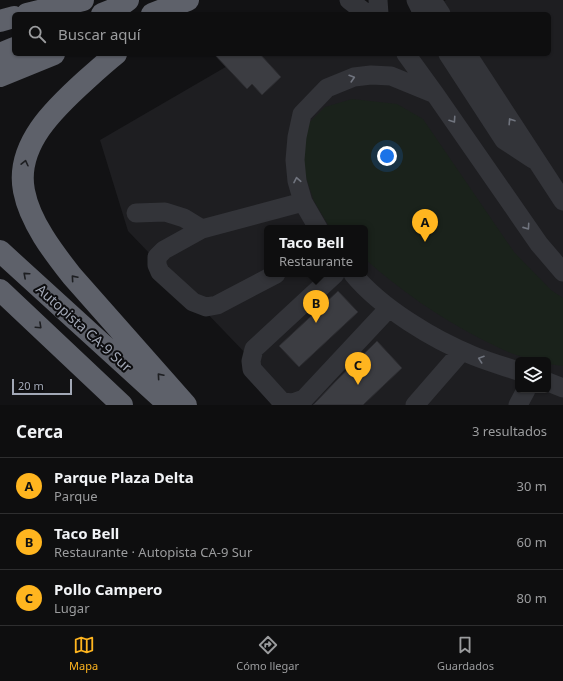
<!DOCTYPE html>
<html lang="es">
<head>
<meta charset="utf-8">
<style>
	body { margin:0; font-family:"Noto Sans",sans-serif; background:#171718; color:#f1f3f6 }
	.controls { position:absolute; right:12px; bottom:12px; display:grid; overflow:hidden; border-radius:6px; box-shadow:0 1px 3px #0004 }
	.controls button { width:36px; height:36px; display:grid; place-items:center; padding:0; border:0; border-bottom:1px solid #2e2e2f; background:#0e0e0f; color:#f1f3f6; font:20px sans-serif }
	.scale { position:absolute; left:12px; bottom:10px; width:60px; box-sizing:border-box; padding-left:4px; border:2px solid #a2a8b6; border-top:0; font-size:11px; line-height:14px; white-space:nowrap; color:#a2a8b6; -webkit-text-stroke:3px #0d0d0f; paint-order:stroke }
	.you { position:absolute; left:387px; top:156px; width:14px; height:14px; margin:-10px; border:3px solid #fff; border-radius:50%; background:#1a73e8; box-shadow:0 0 0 6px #1a73e833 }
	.badge { display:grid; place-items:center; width:26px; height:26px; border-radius:50%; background:#ffb51f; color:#111; font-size:13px; font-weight:700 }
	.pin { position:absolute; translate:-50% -33px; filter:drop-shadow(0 1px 2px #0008) }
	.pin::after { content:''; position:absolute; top:21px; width:14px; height:12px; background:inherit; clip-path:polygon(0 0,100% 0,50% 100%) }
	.popup { position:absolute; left:264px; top:225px; width:104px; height:52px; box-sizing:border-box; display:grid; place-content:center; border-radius:6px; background:#0e0e0f; filter:drop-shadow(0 1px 3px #0005); font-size:13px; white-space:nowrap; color:#9b9c9e }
	.popup b { font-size:15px; color:#f1f3f6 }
	.popup::after { content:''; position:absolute; left:50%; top:100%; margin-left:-8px; border:8px solid transparent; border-top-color:#0e0e0f }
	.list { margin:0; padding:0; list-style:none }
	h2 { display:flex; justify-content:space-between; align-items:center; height:52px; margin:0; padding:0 16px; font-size:17px }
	h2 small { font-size:13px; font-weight:400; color:#9b9c9e }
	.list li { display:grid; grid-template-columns:26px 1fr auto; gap:12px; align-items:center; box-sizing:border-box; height:56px; padding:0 16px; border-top:1px solid #2e2e2f }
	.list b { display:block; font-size:15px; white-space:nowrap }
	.list p { margin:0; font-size:13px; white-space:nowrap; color:#9b9c9e }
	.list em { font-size:13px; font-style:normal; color:#9b9c9e }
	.icon { flex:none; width:22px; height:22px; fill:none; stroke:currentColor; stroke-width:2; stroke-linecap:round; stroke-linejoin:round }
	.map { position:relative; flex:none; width:563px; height:405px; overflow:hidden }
	.search { position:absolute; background:#0e0e0f; box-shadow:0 1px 3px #0004; left:12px; right:12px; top:12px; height:44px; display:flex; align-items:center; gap:10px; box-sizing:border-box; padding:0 14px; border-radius:6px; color:#9b9c9e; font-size:15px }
	.sheet { height:220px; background:#0e0e0f }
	nav { display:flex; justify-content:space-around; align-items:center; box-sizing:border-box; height:56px; border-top:1px solid #2e2e2f; background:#0e0e0f; font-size:11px; color:#9b9c9e }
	nav a { display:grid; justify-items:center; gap:2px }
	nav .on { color:#ffb51f }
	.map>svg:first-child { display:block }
</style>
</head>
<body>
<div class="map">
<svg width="563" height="405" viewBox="0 0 563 405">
	<rect width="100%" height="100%" fill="#121214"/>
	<path fill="#1e1e21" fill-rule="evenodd" d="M446,0h117v405h-268l-167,-174 -28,-91 148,-86h301v-40h-130zM267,228h98v46h-98zM518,360h30v30h-30z"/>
	<path fill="#1a221b" d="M352,99l45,5 26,15 91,133 37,38 12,8v68l-15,-2v-4c-6,0 -13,1 -18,-1 -18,-4 -35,-13 -51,-21 -42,-22 -79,-48 -114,-79v-31h-35l-16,-27 -9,-27 -3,-29 6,-21 17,-17z"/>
	<path fill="#3c3d42" stroke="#2c2c30" d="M214,54h46l21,23 -19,18 -10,-11 -5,5z
		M338,291l20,21 -59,55 -20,-21z
		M377,341l25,27 -39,37h-50l23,-24z"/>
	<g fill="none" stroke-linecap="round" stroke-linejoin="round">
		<path stroke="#333439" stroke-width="19" d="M349,0l18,14
			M378,0l1,14
			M416,0l7,14
			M432,0l9,14
			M406,54l29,40 104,150 24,28
			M448,54l56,86 29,19
			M467,54l96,147
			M136,213l29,-1 19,6 18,11
			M318,228l-15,-26 -6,-21 -2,-21 2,-23 5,-23 25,-26 27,-11 17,-2 20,1 44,18
			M276,274l-59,31 -11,2 -13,-5 -33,-30 -3,-7v-8l7,-7 38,-21 101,-27
			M335,274l-81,75 -3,12 1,8 30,33 11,1 11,-4 85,-91
			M353,274c28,34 81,66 121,82 15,6 29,10 44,15
			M548,382l15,6
			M415,405l47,-54
			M518,405l8,-15"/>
		<path stroke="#5e616a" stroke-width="22" d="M27,14l56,-14
			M102,14l15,-6 11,-8
			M152,14l36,-14
			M0,21l14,-4
			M0,54l14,-6
			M116,54c-10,8 -20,17 -30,26 -31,28 -71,65 -62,111 6,31 29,61 48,85l114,129
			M0,76l54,-22
			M0,251l169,154
			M0,290l122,115"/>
	</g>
	<defs><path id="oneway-chevron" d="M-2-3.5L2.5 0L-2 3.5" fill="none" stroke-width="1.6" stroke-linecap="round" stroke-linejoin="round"/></defs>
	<g stroke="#70747e">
		<use href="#oneway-chevron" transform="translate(352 78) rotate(-17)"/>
		<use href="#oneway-chevron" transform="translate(453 120) rotate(56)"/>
		<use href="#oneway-chevron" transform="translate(511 121) rotate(-123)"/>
		<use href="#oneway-chevron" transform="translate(297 180) rotate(-101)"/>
		<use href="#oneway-chevron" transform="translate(527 227) rotate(55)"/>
		<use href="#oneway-chevron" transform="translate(481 359) rotate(-161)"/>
	</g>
	<g stroke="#1d1e21">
		<use href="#oneway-chevron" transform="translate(25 163) rotate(-77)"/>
		<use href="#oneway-chevron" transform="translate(26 275) rotate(-138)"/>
		<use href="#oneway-chevron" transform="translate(74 278) rotate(-131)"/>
		<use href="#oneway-chevron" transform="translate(39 326) rotate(43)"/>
		<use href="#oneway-chevron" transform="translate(160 376) rotate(-131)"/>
	</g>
	<g text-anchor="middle" stroke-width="4" stroke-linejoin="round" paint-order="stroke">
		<g font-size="14" fill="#a2a8b6" stroke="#0d0d0f">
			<text transform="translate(84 328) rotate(42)" y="5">Autopista CA-9 Sur</text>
		</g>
	</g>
</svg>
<div class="controls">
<button><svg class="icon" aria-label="layers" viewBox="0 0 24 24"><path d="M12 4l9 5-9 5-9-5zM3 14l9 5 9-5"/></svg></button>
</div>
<div class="scale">20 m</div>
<div class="you"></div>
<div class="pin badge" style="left:425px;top:242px">A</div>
<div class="pin badge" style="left:316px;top:323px">B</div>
<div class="popup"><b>Taco Bell</b>Restaurante</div>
<div class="pin badge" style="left:358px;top:385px">C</div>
<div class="search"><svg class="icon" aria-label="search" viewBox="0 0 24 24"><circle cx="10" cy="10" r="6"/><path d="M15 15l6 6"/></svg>Buscar aquí</div>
</div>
<section class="sheet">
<h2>Cerca<small>3 resultados</small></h2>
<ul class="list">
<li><span class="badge">A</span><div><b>Parque Plaza Delta</b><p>Parque</p></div><em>30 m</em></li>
<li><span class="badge">B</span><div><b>Taco Bell</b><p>Restaurante · Autopista CA-9 Sur</p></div><em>60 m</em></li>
<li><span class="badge">C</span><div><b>Pollo Campero</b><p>Lugar</p></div><em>80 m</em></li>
</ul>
</section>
<nav>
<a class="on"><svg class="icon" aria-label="map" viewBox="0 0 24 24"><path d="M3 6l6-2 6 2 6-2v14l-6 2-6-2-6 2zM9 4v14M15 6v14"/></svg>Mapa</a>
<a><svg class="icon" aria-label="directions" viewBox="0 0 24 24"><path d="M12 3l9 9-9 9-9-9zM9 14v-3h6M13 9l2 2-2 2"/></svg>Cómo llegar</a>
<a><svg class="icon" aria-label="saved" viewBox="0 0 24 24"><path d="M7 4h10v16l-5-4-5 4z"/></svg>Guardados</a>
</nav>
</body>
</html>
